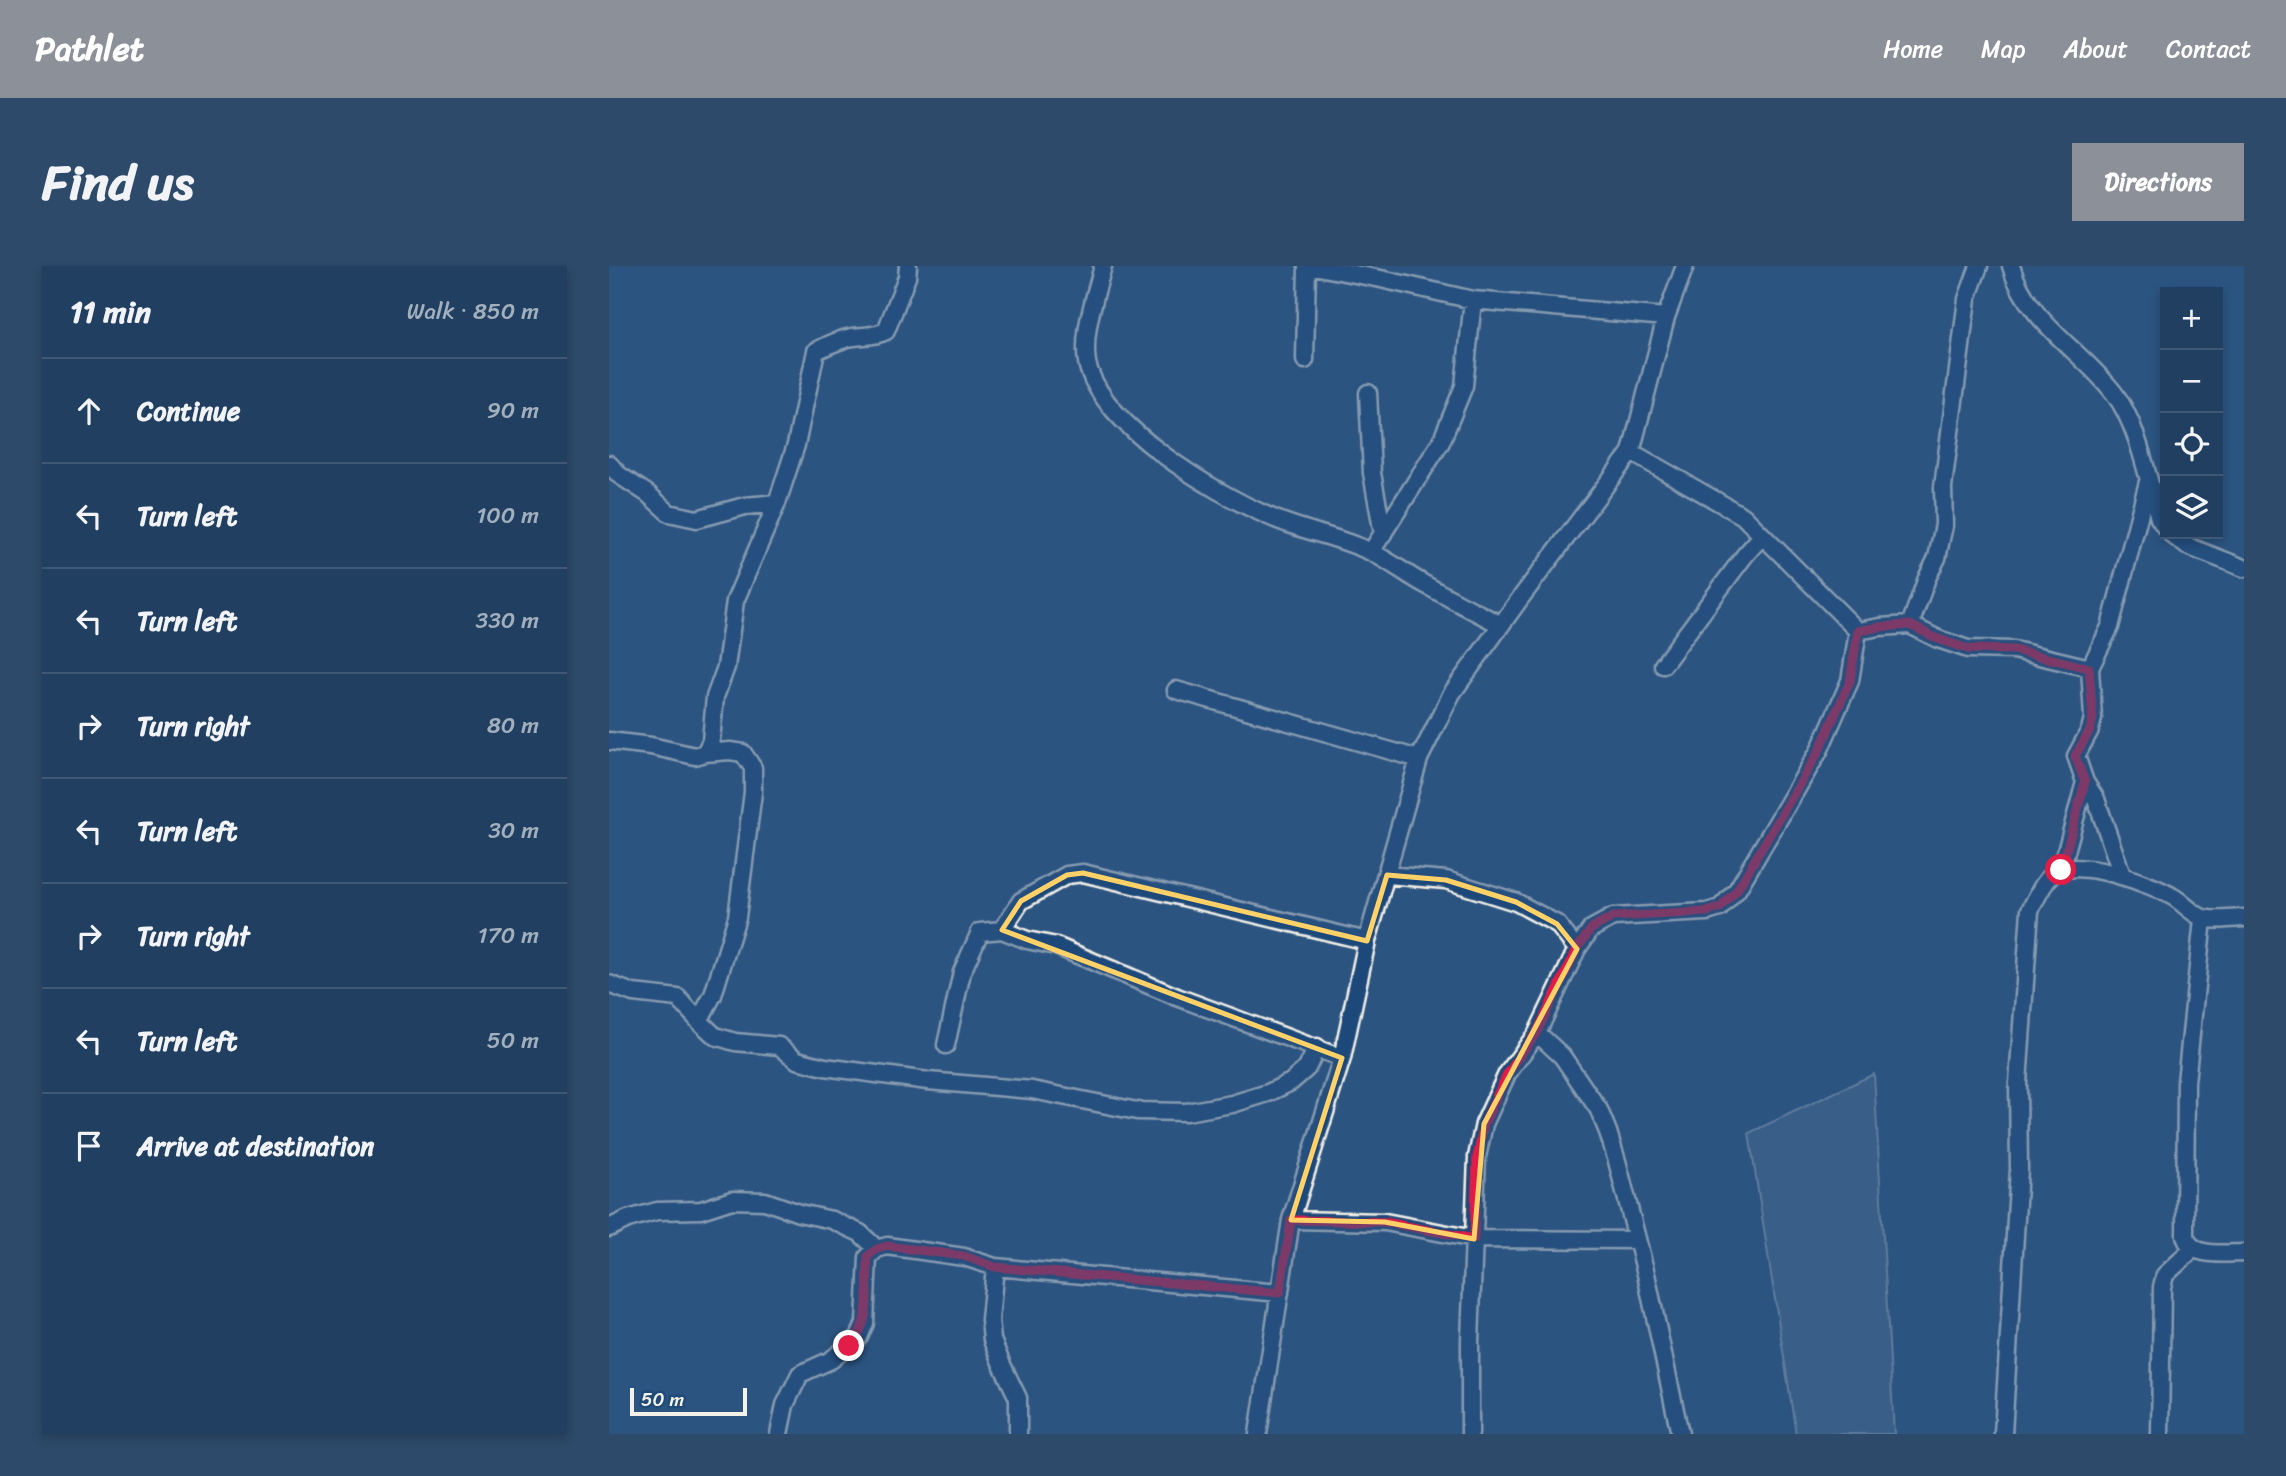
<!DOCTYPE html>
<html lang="en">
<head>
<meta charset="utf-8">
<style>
	body { margin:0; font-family:Sriracha,sans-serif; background:#2d4a6a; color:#f1f3f6 }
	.controls { position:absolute; right:21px; top:21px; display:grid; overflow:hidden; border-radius:0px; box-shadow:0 4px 10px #0003 }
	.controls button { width:63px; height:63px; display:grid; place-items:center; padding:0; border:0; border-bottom:2px solid #3e5876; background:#213f61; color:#f1f3f6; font:35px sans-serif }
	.scale { position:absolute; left:21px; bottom:18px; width:117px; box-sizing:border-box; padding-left:7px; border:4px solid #f4f1e8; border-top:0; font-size:19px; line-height:24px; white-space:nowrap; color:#f4f1e8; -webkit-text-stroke:5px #1f4a7a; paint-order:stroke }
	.stop { position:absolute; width:21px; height:21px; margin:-16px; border:5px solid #e11d48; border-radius:50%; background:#fff }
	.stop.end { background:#e11d48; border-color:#fff; box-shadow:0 2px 7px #0008 }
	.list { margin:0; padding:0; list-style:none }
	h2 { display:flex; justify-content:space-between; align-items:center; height:91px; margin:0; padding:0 28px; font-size:30px }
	h2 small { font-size:23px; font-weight:400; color:#a2afbd }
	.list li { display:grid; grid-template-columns:46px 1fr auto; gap:21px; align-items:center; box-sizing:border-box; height:105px; padding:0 28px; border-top:2px solid #3e5876 }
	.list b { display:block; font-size:26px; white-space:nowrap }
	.list em { font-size:23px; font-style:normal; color:#a2afbd }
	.icon { flex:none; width:38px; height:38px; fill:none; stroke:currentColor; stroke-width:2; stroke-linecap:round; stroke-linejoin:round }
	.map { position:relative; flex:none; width:1635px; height:1168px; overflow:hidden; border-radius:0px }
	header { display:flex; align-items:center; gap:42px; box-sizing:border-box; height:98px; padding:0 35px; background:#8c9099; color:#fff }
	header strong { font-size:33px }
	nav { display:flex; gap:38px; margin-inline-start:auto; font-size:24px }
	.intro { display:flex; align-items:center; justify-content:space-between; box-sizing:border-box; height:168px; padding:0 42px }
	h1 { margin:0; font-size:49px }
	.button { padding:18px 32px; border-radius:0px; background:#8c9099; color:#fff; font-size:24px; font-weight:700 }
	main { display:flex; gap:42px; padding:0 42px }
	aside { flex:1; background:#213f61; border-radius:0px; box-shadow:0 4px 10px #0003 }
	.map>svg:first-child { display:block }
</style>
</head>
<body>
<header>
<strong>Pathlet</strong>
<nav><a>Home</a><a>Map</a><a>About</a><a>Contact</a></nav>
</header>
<div class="intro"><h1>Find us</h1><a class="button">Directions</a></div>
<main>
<aside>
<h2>11 min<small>Walk · 850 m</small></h2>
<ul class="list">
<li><svg class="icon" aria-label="ahead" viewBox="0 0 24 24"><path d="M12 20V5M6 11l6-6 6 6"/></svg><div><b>Continue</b></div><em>90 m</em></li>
<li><svg class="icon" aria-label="left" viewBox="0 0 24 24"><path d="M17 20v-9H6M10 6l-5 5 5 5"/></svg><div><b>Turn left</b></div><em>100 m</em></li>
<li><svg class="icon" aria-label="left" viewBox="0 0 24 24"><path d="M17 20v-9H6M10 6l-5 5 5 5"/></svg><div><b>Turn left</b></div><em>330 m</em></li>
<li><svg class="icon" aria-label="right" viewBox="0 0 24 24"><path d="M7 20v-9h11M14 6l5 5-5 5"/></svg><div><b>Turn right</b></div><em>80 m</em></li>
<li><svg class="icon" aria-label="left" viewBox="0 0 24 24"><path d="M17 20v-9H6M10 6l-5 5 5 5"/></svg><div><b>Turn left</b></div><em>30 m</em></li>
<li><svg class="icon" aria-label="right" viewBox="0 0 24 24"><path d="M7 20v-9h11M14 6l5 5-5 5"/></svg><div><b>Turn right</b></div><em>170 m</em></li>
<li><svg class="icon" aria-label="left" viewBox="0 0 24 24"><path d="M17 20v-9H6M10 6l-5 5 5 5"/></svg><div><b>Turn left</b></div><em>50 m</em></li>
<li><svg class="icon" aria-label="arrive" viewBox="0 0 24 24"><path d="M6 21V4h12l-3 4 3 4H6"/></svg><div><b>Arrive at destination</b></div></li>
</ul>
</aside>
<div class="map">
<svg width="1635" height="1168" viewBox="0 0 1635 1168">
	<rect width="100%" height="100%" fill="#2c5481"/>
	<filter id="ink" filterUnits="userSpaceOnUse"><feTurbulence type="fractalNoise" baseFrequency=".0143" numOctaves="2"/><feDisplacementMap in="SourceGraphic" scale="14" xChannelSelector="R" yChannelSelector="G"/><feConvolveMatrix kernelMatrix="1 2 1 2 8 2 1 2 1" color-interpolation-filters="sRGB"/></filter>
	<g filter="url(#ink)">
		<path fill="#496b90" stroke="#9eaebc" stroke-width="2" d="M1265,808l20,360h-98l-47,-301z"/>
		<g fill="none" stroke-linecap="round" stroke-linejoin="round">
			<defs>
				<path id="street" d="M494,0c-7,28 -24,75 -14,104 20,59 122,121 177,145 34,16 72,21 105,37 19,9 36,23 55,33 24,14 50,27 75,40
					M704,0l68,13 92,21 193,17 19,-51
					M1402,0c16,56 69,83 103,127 24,31 34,87 45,125l6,9
					M696,94l2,-94
					M759,127l4,80 11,61
					M1022,186l112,64 115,115
					M0,198l10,11 29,19 21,19 28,6 48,-13 32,-3
					M1562,268l16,12 57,22
					M762,286l70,-110 23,-56 9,-86
					M1301,359l28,14 30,10 46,1 76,18
					M1249,365l22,-4 30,-2 17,-47 10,-20 7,-33 -1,-38 24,-188 12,-33
					M1054,399l82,-110 17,-19
					M567,424l243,69
					M0,475l42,5 44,10 10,-3 25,-2 13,2 10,15v24l-16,125 -24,78 -14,26
					M96,487l6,-12 4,-44 11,-30 9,-66 42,-98 19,-58 20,-94c12,-6 24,-12 37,-14 13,-2 21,0 33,-6l21,-54 1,-11
					M1452,604l24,-88
					M778,609l59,5 70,22 41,22 20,25
					M1513,609l-26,-76 -11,-17 -9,-26 14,-26 3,-12 -3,-50 20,-41 38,-145
					M1594,653l-17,163 -1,153c5,24 40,18 59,18
					M393,664l19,-29 46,-26 16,-2 284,68
					M0,718l24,9 45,5 21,23 16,15 20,6 44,4 18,14 28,7 103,14 104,9 105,21 49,1 46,-8 36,-11 23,-11 16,-14 10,-21
					M928,767l25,23 37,54 9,22 9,29 29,113 34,160
					M337,779l16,-73 18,-40 22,-2 25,10 29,6 121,51 165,61
					M682,954l94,2 89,17 163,1
					M0,962l19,-9 29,-8 44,-1 31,-10 33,1 34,12 33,7 28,13 17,16
					M386,1001l-5,53 2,20 10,25 16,33v36
					M170,1168l6,-29 15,-31 31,-14 28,-23 6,-14 3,-66 9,-8 10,-3 77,11 31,10 285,26
					M649,1168l33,-214 51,-162 25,-117 52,-182 33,-66 67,-93 112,-148 35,-135
					M861,1168v-93l7,-184 7,-33 23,-50 30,-41 40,-84 14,-20 22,-12 94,-5 13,-4 17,-18 82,-139 31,-70 8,-50
					M1394,1168l16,-265 -1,-86 12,-173c7,-12 12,-27 23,-36 23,-18 100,10 122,24 9,6 17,15 26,19 11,5 31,1 43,1
					M1551,1168l2,-147 3,-12 28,-26"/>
			</defs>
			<use href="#street" stroke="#f4f1e8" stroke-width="21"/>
			<use href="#street" stroke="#1f4a7a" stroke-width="16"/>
		</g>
	</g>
	<g fill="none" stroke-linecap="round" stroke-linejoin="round" filter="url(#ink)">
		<path stroke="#e11d48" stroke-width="9" d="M240,1080c24,-21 17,-59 19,-90l9,-7 10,-3 77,10 31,11 285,26 11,-73 94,2 89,17 3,-82 7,-33 23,-50 30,-42 40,-83 14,-20 22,-12 94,-5 13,-4 17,-18 82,-139 31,-70 8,-50 22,-4 30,-2 28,14 30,10 46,1 75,18 4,50 -3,12 -15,26 10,26 -24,88"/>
	</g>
	<path d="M0 0H1635V1168H0ZM474,607l284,68 20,-66 59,5 70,22 41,22 20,25 -93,175 -10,115 -89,-17 -94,-2 51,-162 -340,-128 19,-29 46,-26z" fill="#2c5481" fill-opacity=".55" fill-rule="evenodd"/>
	<path fill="none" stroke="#ffd166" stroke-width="5" stroke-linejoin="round" d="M474,607l284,68 20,-66 59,5 70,22 41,22 20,25 -93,175 -10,115 -89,-17 -94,-2 51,-162 -340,-128 19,-29 46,-26z"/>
</svg>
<div class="controls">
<button>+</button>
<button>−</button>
<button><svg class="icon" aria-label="locate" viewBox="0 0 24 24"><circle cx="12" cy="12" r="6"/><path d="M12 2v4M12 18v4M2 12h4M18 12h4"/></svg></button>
<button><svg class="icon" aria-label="layers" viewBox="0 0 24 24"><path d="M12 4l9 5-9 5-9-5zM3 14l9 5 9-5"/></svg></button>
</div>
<div class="scale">50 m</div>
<div class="stop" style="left:1452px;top:604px"></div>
<div class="stop end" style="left:240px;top:1080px"></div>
</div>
</main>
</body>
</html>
